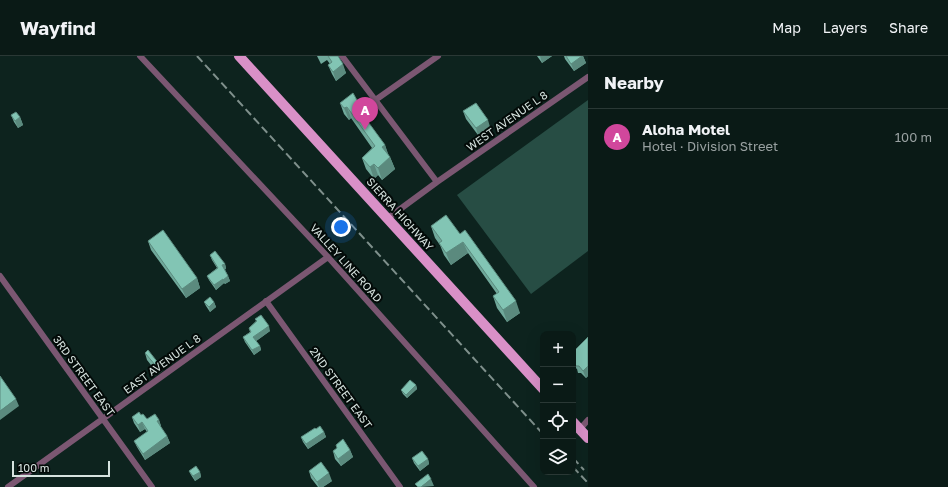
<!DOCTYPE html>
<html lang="en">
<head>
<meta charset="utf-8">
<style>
	body { margin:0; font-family:"Golos Text",sans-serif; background:#13231f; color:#f1f3f6 }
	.controls { position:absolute; right:12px; bottom:12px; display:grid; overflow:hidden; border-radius:8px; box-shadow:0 4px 16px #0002 }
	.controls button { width:36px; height:36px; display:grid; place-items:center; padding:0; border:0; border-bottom:1px solid #2a3835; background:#0a1a16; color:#f1f3f6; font:20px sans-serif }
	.scale { position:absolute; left:12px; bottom:10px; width:98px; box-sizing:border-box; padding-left:4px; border:2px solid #d6e3df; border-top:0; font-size:11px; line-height:14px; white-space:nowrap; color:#d6e3df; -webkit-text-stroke:3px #030a08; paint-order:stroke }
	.you { position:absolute; left:341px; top:171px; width:14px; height:14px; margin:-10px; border:3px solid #fff; border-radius:50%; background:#1a73e8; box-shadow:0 0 0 6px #1a73e833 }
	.badge { display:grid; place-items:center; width:26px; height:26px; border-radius:50%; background:#fc86e3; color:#fff; font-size:13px; font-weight:700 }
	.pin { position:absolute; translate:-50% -33px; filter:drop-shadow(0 1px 2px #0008) }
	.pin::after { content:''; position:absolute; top:21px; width:14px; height:12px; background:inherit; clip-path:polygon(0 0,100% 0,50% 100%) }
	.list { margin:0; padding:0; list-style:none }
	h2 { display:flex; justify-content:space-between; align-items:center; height:52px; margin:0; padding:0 16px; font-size:17px }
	h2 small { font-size:13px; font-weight:400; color:#99a1a1 }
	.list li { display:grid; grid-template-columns:26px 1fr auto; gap:12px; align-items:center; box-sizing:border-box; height:56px; padding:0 16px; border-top:1px solid #2a3835 }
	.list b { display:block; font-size:15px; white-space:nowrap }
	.list p { margin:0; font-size:13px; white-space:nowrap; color:#99a1a1 }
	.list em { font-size:13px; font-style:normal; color:#99a1a1 }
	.icon { flex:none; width:22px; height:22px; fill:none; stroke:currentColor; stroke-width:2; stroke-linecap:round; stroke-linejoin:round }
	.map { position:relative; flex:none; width:588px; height:431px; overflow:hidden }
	header { display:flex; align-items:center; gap:24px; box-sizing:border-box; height:56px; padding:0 20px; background:#0a1a16; border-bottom:1px solid #2a3835 }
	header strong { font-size:19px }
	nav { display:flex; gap:22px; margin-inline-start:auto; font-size:14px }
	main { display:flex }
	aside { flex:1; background:#0a1a16 }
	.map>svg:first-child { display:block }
</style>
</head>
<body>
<header>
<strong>Wayfind</strong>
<nav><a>Map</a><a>Layers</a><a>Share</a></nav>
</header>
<main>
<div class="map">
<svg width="588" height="431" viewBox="0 0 588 431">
	<rect width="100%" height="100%" fill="#0d231e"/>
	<path fill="#274d44" d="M588,44v151l-57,43 -74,-99z"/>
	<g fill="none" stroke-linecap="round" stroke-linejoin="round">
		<path stroke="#7b5772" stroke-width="6" d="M140,0l188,201 206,230
			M342,0l95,126
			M374,45l64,-45
			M388,162l49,-36 151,-105
			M0,220l152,211
			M266,245l134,186
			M580,373l8,-9
			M8,431l320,-230"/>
		<path stroke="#d990c7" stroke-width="10" d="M239,0l304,333
			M573,366l15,16"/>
		<path stroke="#7f908c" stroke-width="2" stroke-dasharray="8 4" stroke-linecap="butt" d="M197,0l346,378
			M573,402l11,12
			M573,411l15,16"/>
	</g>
	<path fill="#70a99b" d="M317,0h21l8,17 -10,8 -4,-7 -4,-9 2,-1 -3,-4 -6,4z
		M537,0h15l-10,7z
		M564,0h19l3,7 -12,8 -9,-12z
		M340,47l22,11 23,31 3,10 2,2 5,12 -13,11 -4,-5 -4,4 -8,-10 -4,-11 10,-10 -21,-30 -2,2 -5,-6z
		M463,55l27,16 -12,8 -12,-16z
		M11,59l9,2 3,8 -5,3 -4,-6z
		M431,170l29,8 60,79 -13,9 -10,-14 -4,-12 4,-2 -29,-41 -17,12 -7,-10 -4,-10 -5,-7z
		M148,185l49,37 3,10 -14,10 -35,-48z
		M210,199l15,9 1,4 -1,2 3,6 2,5 -5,3 -1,-1 -8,7 -7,-10 -2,-4 10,-8 -5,-8z
		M204,246h10l2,5 -6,5 -4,-6z
		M255,263l15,12 -14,10 4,5 1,4 -7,5 -9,-13 -2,-5 7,-5 -1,-4 7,-7z
		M588,281v39l-2,2 -5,-5h-3l-1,-4 -4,-3v-11z
		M145,297l17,18 -4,3 -11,-14z
		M416,329l1,4 -10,9 -4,-4 -2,-4z
		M132,361l15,2 12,1 2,6 -1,1 7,9 3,7 -25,17 -8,-13 -3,-6 13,-9 -2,-3 -5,3 -6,-9z
		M316,373l8,3 2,5 -18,12 -5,-7 -2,-5z
		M350,394l3,7 -12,9 -6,-7 -2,-8z
		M412,402l16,1 1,5 -9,7 -6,-8z
		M189,415l11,1 1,5 -6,4 -4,-6z
		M309,415l23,10 -9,6h-5l-7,-9z"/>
	<path fill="#5b8a7e" d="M540,0h12l-10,7z
		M582,0h1l3,7 -12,8 -3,-7z
		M343,8l3,9 -10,8 -3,-9z
		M358,46l4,12 -7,-10z
		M347,51l4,11 -2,2 -5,-12z
		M20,61l3,8 -5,3 -3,-7z
		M488,64l2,7 -12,8 -2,-7z
		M385,89l4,11 -7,-9z
		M390,101l5,12 -13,11 -4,-12z
		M374,108l4,11 -4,4 -4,-12z
		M463,186l5,11 -17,12 -5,-12z
		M225,208l1,4 -2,2 -2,-5z
		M228,220l2,5 -5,3 -2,-4z
		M197,222l3,10 -14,10 -4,-9z
		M223,223l1,4 -8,7 -2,-5z
		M516,245l4,12 -13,9 -4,-12z
		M214,246l2,5 -6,5 -1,-5z
		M269,270l1,5 -15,11 -2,-5z
		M260,290l1,4 -7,5 -2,-5z
		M159,308l3,7 -4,3 -2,-8z
		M588,310v10l-2,2 -3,-7z
		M416,329l1,4 -10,9 -1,-3z
		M16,343l3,7 -19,14v-9z
		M159,364l2,6 -2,2 -2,-7z
		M142,366l3,7 -5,3 -2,-7z
		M324,376l2,5 -18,12 -2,-5z
		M167,380l3,7 -25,17 -2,-6z
		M350,394l3,7 -12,9 -3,-7z
		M428,403l1,5 -9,7 -2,-5z
		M200,416l1,5 -6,4 -2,-5z
		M329,417l3,8 -9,6h-4l-2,-5z
		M431,423l3,7 -13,1z"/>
	<path fill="#82c5b4" stroke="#5b8a7e" d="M328,0h10l5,8 -10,8 -5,-7 4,-3z
		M566,0h16l-11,8z
		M353,37l5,9 -3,2 30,41 -3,2 8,10 -12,11 -4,-4 -4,3 -8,-9 13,-12 -28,-39 -3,1 -4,-5z
		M476,47l12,17 -12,8 -13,-17z
		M16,56l4,5 -5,4 -4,-6z
		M446,159l14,19 5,-4 51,71 -13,9 -10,-14 6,-4 -36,-50 -17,11 -7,-10 3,-2 -11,-15z
		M163,174l34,48 -15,11 -34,-48z
		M215,195l10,13 -3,1 6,11 -5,4v-1l-9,6 -7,-9 11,-8 -8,-13z
		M210,241l4,5 -5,5 -5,-5z
		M261,259l8,11 -16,11 7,9 -8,4 -9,-13 8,-5 -2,-4 8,-7 -2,-2z
		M588,281v29l-5,5 -4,-5h-3l-1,-3 -2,-2v-6l2,-2v-3z
		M148,294l11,14 -3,2 -11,-13z
		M0,320l16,23 -16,12z
		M410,324l6,5 -10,10 -5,-5z
		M139,356l2,3 2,-1 4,5 8,-5 4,6 -2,1 10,15 -24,18 -9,-13 14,-10 -6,-9 -4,3 -6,-8z
		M320,370l4,6 -18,12 -5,-7 14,-9 1,1z
		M343,383l7,11 -12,9 -5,-8 4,-3 -1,-3z
		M422,395l6,8 -10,7 -6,-8z
		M321,406l8,11 -12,9 -8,-11z
		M196,410l4,6 -7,4 -4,-5z
		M428,418l3,5 -10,8h-3l-3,-3z"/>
	<g text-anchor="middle" stroke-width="4" stroke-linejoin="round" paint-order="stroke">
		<g font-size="11" fill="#d6e3df" stroke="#030a08">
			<text transform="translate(507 65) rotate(-35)" y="4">WEST AVENUE L 8</text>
			<text transform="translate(400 158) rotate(48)" y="4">SIERRA HIGHWAY</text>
			<text transform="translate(346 207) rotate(48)" y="4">VALLEY LINE ROAD</text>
			<text transform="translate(162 308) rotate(-36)" y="4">EAST AVENUE L 8</text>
			<text transform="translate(84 320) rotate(54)" y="4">3RD STREET EAST</text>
			<text transform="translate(341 332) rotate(54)" y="4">2ND STREET EAST</text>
		</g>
	</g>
</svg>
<div class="controls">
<button>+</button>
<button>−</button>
<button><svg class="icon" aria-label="locate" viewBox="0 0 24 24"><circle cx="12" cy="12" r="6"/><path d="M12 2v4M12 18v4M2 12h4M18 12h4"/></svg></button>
<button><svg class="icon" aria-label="layers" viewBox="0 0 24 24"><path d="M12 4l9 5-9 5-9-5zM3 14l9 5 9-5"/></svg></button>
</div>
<div class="scale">100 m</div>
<div class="you"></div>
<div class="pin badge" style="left:365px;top:74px;background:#d1479c">A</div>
</div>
<aside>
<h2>Nearby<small></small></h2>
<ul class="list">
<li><span class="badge" style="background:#d1479c">A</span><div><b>Aloha Motel</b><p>Hotel · Division Street</p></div><em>100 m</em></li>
</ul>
</aside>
</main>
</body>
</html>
